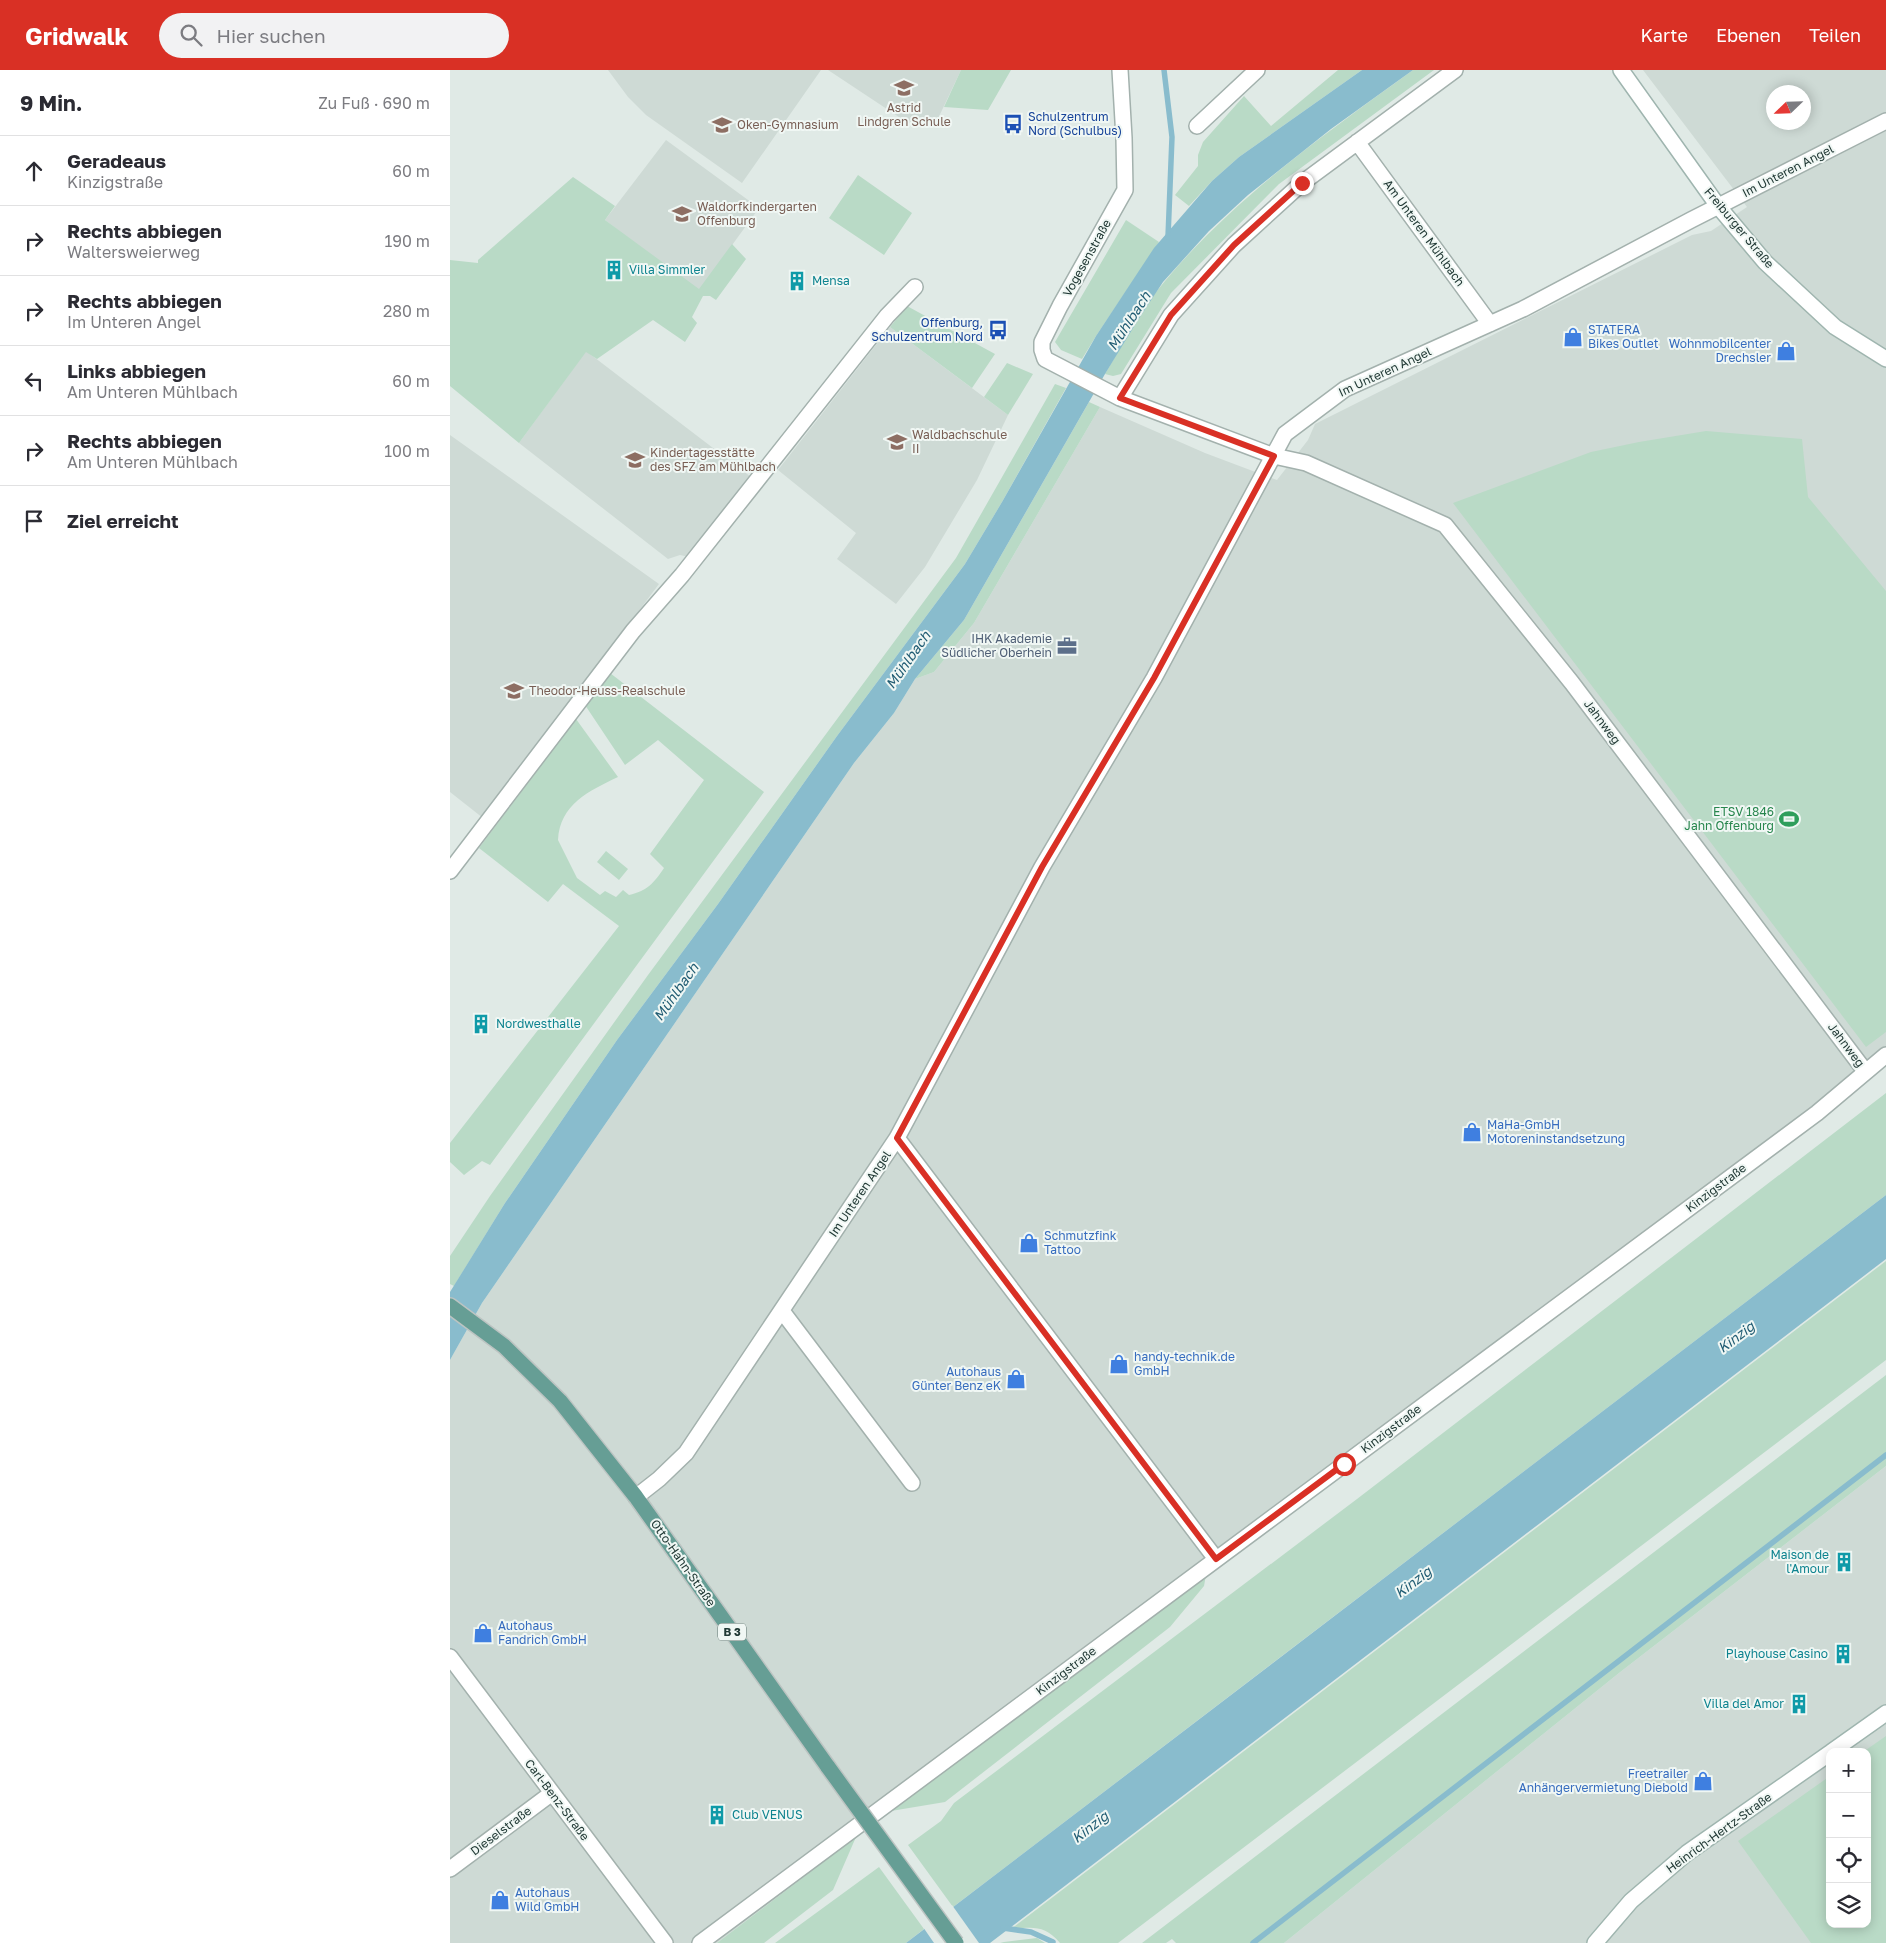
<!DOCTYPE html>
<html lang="de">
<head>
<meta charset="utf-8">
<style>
	body { margin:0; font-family:"Golos Text",sans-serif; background:#f2f2f3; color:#2b2b33 }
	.controls { position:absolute; right:15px; bottom:15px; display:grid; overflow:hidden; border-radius:10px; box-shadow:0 2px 12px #0003 }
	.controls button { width:45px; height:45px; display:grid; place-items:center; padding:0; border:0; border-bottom:1px solid #e1e1e2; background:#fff; color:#2b2b33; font:25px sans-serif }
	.compass { position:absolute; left:1316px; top:15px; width:45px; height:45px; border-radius:50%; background:#fff; box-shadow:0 2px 12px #0003; rotate:247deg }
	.stop { position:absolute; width:15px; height:15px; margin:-11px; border:4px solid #d93025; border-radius:50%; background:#fff }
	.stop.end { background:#d93025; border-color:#fff; box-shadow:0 1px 5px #0008 }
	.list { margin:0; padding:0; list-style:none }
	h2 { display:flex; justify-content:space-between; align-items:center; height:65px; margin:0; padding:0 20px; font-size:21px }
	h2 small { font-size:16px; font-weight:400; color:#7c7c81 }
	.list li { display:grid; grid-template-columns:32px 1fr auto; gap:15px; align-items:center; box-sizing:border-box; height:70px; padding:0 20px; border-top:1px solid #e1e1e2 }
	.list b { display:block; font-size:19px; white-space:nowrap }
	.list p { margin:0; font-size:16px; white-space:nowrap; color:#7c7c81 }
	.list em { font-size:16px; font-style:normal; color:#7c7c81 }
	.icon { flex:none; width:28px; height:28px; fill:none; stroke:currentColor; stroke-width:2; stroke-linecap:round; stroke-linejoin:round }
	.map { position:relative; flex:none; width:1436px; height:1873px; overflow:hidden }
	header { display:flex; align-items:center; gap:30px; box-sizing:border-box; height:70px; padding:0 25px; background:#d93025; color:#fff }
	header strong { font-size:24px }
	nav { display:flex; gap:28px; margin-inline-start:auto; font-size:18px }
	.search { width:350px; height:45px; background:#f2f2f3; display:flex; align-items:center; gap:12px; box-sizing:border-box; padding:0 18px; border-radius:28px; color:#7c7c81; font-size:19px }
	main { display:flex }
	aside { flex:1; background:#fff }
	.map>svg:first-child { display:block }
</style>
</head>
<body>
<header>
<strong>Gridwalk</strong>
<div class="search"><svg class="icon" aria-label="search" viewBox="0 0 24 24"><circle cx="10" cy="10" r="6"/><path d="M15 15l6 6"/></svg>Hier suchen</div>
<nav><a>Karte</a><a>Ebenen</a><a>Teilen</a></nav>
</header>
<main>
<aside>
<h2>9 Min.<small>Zu Fuß · 690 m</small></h2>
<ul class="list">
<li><svg class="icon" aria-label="ahead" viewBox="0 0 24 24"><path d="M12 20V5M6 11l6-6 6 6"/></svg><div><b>Geradeaus</b><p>Kinzigstraße</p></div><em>60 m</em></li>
<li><svg class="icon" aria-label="right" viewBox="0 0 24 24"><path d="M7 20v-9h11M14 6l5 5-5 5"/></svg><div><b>Rechts abbiegen</b><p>Waltersweierweg</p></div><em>190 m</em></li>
<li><svg class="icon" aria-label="right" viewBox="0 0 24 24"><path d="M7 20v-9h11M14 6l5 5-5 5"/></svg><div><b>Rechts abbiegen</b><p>Im Unteren Angel</p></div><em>280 m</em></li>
<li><svg class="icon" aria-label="left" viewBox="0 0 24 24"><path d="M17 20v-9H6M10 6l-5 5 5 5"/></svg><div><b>Links abbiegen</b><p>Am Unteren Mühlbach</p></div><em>60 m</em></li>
<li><svg class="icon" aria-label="right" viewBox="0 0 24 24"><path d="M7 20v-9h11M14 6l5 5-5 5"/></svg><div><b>Rechts abbiegen</b><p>Am Unteren Mühlbach</p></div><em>100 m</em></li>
<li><svg class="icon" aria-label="arrive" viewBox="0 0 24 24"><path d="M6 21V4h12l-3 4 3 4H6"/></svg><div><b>Ziel erreicht</b></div></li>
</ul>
</aside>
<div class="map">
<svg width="1436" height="1873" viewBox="0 0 1436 1873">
	<rect width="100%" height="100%" fill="#e0eae6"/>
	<path fill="#cedad5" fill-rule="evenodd" d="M158,0h213l-79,113 -96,-68 -18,-18z
		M378,0h133l-27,57 -26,-4z
		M1193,0h243v991l-154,122 -876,654 -139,106h-267v-583l32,-57 372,-540 40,-50 21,-34 19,-7 40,-49 126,-216 105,46 72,27 31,-40 7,-16 377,-189 19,-4 36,-24zM1324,22h30v30h-30z
		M216,70l93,68 -61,84 -93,-72z
		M440,257l118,88 -31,65 -52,87 -29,37 -59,-45 19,-26 -78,-63z
		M136,281l165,126 -62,80 -9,-2 -12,4 -149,-116z
		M0,365l209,149 -176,234 -33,-26z
		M1436,1396v477h-602l335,-270zM1380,1682h37v172h-37z"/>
	<path fill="#b9dac6" d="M511,0h50l-23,40 -44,-3z
		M888,0h24l-123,87 -27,24 -23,25 -14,-11 23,-29v-11l5,-13 41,-46 27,30z
		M963,0h21l-155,114 -108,109 -50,81 -8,2 -8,-2c19,-32 36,-65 60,-93 70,-84 160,-147 248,-211z
		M408,105l54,38 -28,42 -55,-37z
		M123,107l42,29 -10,14 94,69 33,-45 14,15 -30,41 -6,-4h-7l-11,21 5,6 -12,19 -32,-22 -56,39 -11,-7 -67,91 -69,-57v-126l28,3v-3z
		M676,150l33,22 -63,94 -14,23 -21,-9 -6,-8z
		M457,236l88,48 -23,34 -82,-61z
		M557,293l26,11 -25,41 -24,-18z
		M605,314l11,4 -64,114 -37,62 -128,172 -119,168 -101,136 -112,163 -51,83 -4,-2v-28l40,-60 158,-221 308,-417z
		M639,332l11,5 -126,216 -40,49 -19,7 49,-59z
		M1256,361l96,8 6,58 78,94v441l-20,15 -413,-544 138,-51 48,-10z
		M160,603l154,119 -274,373 -8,-4 -18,14 -14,-13v-19l169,-217 -56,-42 -15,18 -69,-54 97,-129 42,58c-29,14 -58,27 -60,63l19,38 23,17 5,-4 11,6 7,-7 6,5c18,-4 25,-12 35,-27l-14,-14 54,-74 -46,-40 -33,25 -40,-60z
		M156,781l22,18 -9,11 -22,-18z
		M1436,1023v102l-933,712 -45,-62 33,-24 13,-18 403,-304z
		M1436,1191v99l-768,583h-58c-15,-18 -27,-16 -49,-14z
		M1436,1305v91l-267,207 -335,270h-108l-4,-4 -6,4h-24z
		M756,1505l-2,11 -34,41 -225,175 -54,9z
		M1436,1666v207h-75l-73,-102 92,-65v148h37v-172h-4z
		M406,1767l-23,53 -69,53h-47z
		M429,1797l45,62 -18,14h-131z
		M587,1868l8,5h-45l4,-1z"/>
	<path fill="#89bccd" d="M912,0h51l-82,59 -83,66 -39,36 -46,51 -25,38 -33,54 -141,246 -49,59 -21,34 -40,50 -372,540 -32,57v-68l55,-89 112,-163 101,-136 119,-168 128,-172 37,-62 94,-166 58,-88 58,-67 27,-24z
		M1436,1125v64l-896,684h-84z"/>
	<path fill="#e0eae6" d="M502,1835l27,38h-45l-11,-16z"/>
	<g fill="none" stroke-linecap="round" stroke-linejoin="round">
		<path stroke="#89bccd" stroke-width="5.5" d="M714,0l8,67 -4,100
			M553,1858l28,4 22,10
			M803,1873l633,-488"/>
		<defs>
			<path id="street" d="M670,0l4,68 1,52 -65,116 -18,36v8l3,9 75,39 154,58 32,7 139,62 127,158 293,388
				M747,56l60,-56
				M907,72l133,182
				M670,328l51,-83 63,-70 68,-62 153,-113
				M0,801l183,-240 49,-56 205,-259 28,-29
				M447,1068l319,421
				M332,1241l130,172
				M186,1427l23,-18 27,-26 211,-315 145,-271 112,-189 131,-244 60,-45 178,-80 168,-89 195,-99
				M0,1587l215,286
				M0,1799l102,-76
				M250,1873l1117,-830 69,-58"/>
			<path id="secondary" d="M1171,0l97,136 47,56 70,65 51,32
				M1381,1682l55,-39
				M1145,1873l36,-42 56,-48 143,-100"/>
			<path id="primary" d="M0,1236l54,40 56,55 76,96 192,270"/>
		</defs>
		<use href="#street" stroke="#a3b1ad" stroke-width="18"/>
		<use href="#secondary" stroke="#9fb5af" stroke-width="18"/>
		<use href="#primary" stroke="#bcc4c2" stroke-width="18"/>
		<use href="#street" stroke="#fff" stroke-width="15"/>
		<use href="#secondary" stroke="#fff" stroke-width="15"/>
		<use href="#primary" stroke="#669e95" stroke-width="15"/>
		<defs>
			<path id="primary-bridge" d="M378,1697l128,176"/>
		</defs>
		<use href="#primary-bridge" stroke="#bcc4c2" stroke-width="18" stroke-linecap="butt"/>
		<use href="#primary-bridge" stroke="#669e95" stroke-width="15"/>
	</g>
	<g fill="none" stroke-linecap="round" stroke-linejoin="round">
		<path stroke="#d93025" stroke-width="6" d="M852,113l-68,62 -63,70 -51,83 154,58 -120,222 -112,189 -145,271 319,421 128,-95"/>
	</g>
	<defs>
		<symbol id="school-bare" viewBox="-9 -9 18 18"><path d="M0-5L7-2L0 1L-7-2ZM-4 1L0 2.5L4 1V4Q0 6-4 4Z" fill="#8d6e63" stroke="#f0f7f4" stroke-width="2.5" paint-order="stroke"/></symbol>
		<symbol id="bus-bare" viewBox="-9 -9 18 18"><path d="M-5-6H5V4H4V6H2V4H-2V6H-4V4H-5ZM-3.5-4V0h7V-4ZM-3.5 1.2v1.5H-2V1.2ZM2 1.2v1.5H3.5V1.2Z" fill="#1a4fb4" stroke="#f0f7f4" stroke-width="2.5" paint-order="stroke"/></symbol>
		<symbol id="building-bare" viewBox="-9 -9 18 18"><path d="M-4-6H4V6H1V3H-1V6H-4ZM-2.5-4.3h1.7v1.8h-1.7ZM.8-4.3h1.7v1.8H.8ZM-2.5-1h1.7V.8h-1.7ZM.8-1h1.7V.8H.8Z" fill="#0f9aa8" stroke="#f0f7f4" stroke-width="2.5" paint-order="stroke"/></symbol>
		<symbol id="shop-bare" viewBox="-9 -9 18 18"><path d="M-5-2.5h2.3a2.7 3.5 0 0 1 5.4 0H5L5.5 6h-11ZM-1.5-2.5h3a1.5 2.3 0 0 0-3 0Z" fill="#3f7fe0" stroke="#f0f7f4" stroke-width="2.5" paint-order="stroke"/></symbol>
		<symbol id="office-bare" viewBox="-9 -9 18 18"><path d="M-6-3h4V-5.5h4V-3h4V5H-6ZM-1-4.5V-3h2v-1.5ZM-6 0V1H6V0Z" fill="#5c6f8a" stroke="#f0f7f4" stroke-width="2.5" paint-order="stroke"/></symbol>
		<symbol id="stadium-bare" viewBox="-9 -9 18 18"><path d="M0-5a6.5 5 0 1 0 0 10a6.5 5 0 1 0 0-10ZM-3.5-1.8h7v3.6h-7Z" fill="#2e9e5b" stroke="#f0f7f4" stroke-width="2.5" paint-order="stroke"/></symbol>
	</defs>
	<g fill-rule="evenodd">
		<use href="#school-bare" x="440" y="4" width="28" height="28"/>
		<use href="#bus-bare" x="549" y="40" width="28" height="28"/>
		<use href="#school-bare" x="258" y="41" width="28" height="28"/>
		<use href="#school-bare" x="218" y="130" width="28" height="28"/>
		<use href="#building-bare" x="150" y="186" width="28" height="28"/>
		<use href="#building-bare" x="333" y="197" width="28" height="28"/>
		<use href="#bus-bare" x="534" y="246" width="28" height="28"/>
		<use href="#shop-bare" x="1109" y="253" width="28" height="28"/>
		<use href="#shop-bare" x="1322" y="267" width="28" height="28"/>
		<use href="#school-bare" x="433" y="358" width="28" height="28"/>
		<use href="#school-bare" x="171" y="376" width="28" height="28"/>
		<use href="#office-bare" x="603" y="562" width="28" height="28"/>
		<use href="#school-bare" x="50" y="607" width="28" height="28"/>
		<use href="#stadium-bare" x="1325" y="735" width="28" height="28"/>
		<use href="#building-bare" x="17" y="940" width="28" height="28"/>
		<use href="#shop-bare" x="1008" y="1048" width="28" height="28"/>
		<use href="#shop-bare" x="565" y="1159" width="28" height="28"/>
		<use href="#shop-bare" x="655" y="1280" width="28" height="28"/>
		<use href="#shop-bare" x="552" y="1295" width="28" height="28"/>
		<use href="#building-bare" x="1380" y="1478" width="28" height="28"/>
		<use href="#shop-bare" x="19" y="1549" width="28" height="28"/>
		<use href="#building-bare" x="1379" y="1570" width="28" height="28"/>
		<use href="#building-bare" x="1335" y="1620" width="28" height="28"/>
		<use href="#shop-bare" x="1239" y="1697" width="28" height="28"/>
		<use href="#building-bare" x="253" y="1731" width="28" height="28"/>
		<use href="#shop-bare" x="36" y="1816" width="28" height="28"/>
	</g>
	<g text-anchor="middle" stroke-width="4" stroke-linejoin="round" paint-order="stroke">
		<rect fill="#f0f7f4" stroke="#5f726e" stroke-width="1" x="268" y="1553.5" width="28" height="17" rx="4"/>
		<g font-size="11" font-weight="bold" fill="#213935">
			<text x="282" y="1566">B 3</text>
		</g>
		<g font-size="12" fill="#785e54" stroke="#f0f7f4" text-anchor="start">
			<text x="454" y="42" text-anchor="middle">Astrid<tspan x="454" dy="14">Lindgren Schule</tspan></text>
			<text x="287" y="59">Oken-Gymnasium</text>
			<text x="247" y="141">Waldorfkindergarten<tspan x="247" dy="14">Offenburg</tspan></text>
			<text x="462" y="369">Waldbachschule<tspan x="462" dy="14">II</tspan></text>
			<text x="200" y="387">Kindertagesstätte<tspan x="200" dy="14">des SFZ am Mühlbach</tspan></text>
			<text x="79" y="625">Theodor-Heuss-Realschule</text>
		</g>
		<g font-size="12" fill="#164399" stroke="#f0f7f4" text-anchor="start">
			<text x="578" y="51">Schulzentrum<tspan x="578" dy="14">Nord (Schulbus)</tspan></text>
			<text x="533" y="257" text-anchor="end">Offenburg,<tspan x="533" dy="14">Schulzentrum Nord</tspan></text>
		</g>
		<g font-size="12" fill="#213935" stroke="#f0f7f4">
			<text transform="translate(1338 101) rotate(-27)" y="4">Im Unteren Angel</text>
			<text transform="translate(1289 158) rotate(50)" y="4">Freiburger Straße</text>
			<text transform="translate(974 163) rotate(54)" y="4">Am Unteren Mühlbach</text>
			<text transform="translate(637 188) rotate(-61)" y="4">Vogesenstraße</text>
			<text transform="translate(935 302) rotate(-25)" y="4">Im Unteren Angel</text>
			<text transform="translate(1152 652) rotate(53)" y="4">Jahnweg</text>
			<text transform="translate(1396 975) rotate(53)" y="4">Jahnweg</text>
			<text transform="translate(1266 1118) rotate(-37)" y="4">Kinzigstraße</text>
			<text transform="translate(410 1124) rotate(-56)" y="4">Im Unteren Angel</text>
			<text transform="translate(941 1359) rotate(-37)" y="4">Kinzigstraße</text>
			<text transform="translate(233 1493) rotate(55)" y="4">Otto-Hahn-Straße</text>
			<text transform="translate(616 1601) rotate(-37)" y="4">Kinzigstraße</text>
			<text transform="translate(107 1730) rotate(53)" y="4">Carl-Benz-Straße</text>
			<text transform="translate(51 1761) rotate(-37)" y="4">Dieselstraße</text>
			<text transform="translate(1269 1763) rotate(-36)" y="4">Heinrich-Hertz-Straße</text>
		</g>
		<g font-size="12" fill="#0d838f" stroke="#f0f7f4" text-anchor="start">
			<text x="179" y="204">Villa Simmler</text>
			<text x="362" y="215">Mensa</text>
			<text x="46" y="958">Nordwesthalle</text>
			<text x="1379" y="1489" text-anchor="end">Maison de<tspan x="1379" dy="14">l'Amour</tspan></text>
			<text x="1378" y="1588" text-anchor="end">Playhouse Casino</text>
			<text x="1334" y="1638" text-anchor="end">Villa del Amor</text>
			<text x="282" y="1749">Club VENUS</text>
		</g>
		<g font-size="12" fill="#366cbe" stroke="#f0f7f4" text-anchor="start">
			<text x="1138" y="264">STATERA<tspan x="1138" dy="14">Bikes Outlet</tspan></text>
			<text x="1321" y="278" text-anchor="end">Wohnmobilcenter<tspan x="1321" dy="14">Drechsler</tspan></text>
			<text x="1037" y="1059">MaHa-GmbH<tspan x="1037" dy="14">Motoreninstandsetzung</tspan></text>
			<text x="594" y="1170">Schmutzfink<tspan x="594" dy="14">Tattoo</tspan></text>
			<text x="684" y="1291">handy-technik.de<tspan x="684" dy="14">GmbH</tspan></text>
			<text x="551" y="1306" text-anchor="end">Autohaus<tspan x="551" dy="14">Günter Benz eK</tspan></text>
			<text x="48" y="1560">Autohaus<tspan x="48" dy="14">Fandrich GmbH</tspan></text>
			<text x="1238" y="1708" text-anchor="end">Freetrailer<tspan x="1238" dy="14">Anhängervermietung Diebold</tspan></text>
			<text x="65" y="1827">Autohaus<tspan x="65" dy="14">Wild GmbH</tspan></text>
		</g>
		<g font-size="12" fill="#4e5e75" stroke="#f0f7f4" text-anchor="end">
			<text x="602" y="573">IHK Akademie<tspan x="602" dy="14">Südlicher Oberhein</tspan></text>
		</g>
		<g font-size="12" fill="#27864d" stroke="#f0f7f4" text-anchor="end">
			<text x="1324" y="746">ETSV 1846<tspan x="1324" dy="14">Jahn Offenburg</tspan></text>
		</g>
		<g font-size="14" font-style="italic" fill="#1f5b72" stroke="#f0f7f4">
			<text transform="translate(679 251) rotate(-57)" y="5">Mühlbach</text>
			<text transform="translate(458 590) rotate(-55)" y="5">Mühlbach</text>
			<text transform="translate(226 922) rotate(-55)" y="5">Mühlbach</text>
			<text transform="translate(1286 1267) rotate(-37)" y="5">Kinzig</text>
			<text transform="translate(963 1512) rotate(-37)" y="5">Kinzig</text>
			<text transform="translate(640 1757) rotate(-38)" y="5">Kinzig</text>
		</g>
	</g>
</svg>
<div class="controls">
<button>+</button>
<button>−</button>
<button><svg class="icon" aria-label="locate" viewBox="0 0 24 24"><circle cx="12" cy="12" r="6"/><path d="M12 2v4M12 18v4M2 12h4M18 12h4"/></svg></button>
<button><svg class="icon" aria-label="layers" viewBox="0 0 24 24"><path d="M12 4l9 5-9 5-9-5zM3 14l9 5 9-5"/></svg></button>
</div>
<svg class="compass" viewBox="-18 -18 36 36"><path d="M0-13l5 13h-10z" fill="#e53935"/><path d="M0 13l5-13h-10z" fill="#7c7c81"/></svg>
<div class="stop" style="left:894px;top:1394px"></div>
<div class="stop end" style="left:852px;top:113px"></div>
</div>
</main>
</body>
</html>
